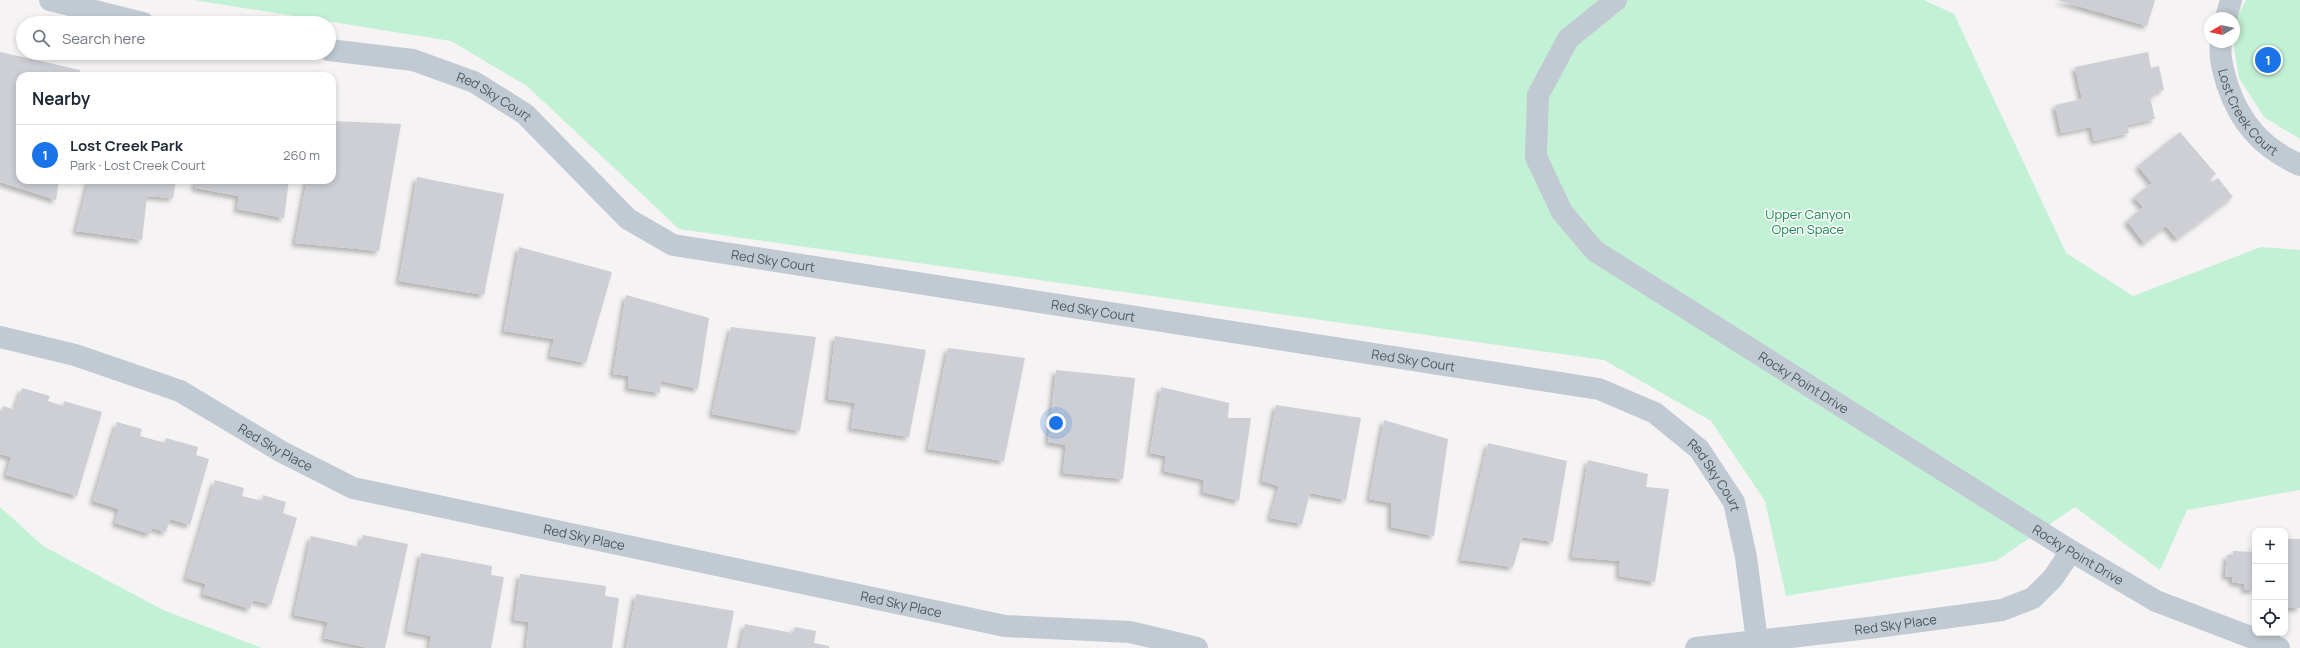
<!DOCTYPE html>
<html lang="en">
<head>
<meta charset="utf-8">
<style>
	body { margin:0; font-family:Manrope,sans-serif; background:#f6f6f7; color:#1f2937 }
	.controls { position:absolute; right:12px; bottom:12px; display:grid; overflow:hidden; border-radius:8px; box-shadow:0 2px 6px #0003 }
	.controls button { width:36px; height:36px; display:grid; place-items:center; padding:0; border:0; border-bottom:1px solid #e0e1e3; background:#fff; color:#1f2937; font:20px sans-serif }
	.compass { position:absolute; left:2204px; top:12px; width:36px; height:36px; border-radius:50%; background:#fff; box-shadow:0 2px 6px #0003; rotate:261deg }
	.you { position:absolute; left:1056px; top:423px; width:14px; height:14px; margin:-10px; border:3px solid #fff; border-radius:50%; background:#1a73e8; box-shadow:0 0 0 6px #1a73e833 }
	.badge { display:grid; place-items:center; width:26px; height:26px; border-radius:50%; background:#1a73e8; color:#fff; font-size:13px; font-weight:700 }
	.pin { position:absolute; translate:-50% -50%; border:2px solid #fff; box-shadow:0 1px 4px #0006 }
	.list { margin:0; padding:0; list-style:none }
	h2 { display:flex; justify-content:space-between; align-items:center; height:52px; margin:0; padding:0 16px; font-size:17px }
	h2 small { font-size:13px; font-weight:400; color:#747a83 }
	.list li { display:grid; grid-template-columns:26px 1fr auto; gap:12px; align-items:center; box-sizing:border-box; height:60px; padding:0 16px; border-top:1px solid #e0e1e3 }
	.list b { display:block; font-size:15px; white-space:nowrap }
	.list p { margin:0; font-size:13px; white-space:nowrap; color:#747a83 }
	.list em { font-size:13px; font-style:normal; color:#747a83 }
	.icon { flex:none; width:22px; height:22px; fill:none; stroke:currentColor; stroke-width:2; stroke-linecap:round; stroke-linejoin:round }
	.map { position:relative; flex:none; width:2300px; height:648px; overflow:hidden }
	.search { position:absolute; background:#fff; box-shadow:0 2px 6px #0003; left:16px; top:16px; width:320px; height:44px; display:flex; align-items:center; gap:10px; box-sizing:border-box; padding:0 14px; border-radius:22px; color:#747a83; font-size:15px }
	.panel { position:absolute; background:#fff; box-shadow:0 2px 6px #0003; left:16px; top:72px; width:320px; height:112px; border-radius:12px }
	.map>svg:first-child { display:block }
</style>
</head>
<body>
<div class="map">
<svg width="2300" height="648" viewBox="0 0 2300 648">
	<defs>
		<filter id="shadow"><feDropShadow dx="-3.5" dy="3.5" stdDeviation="2" flood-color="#0004"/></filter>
	</defs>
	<rect width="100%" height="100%" fill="#f5f3f3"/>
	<path fill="#c3f1d5" d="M194,0h1730l30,14 112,239 67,43 128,-49 39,3v240l-113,20 -27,60 -85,-63 -79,54 -210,35 -21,-95 -54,-80 -107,-61 -925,-131 -152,-143 -76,-45z
		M2246,0h54v139l-36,-22 -25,-39 -6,-36 1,-19z
		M0,507l43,39 120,64 99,38h-262z"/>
	<path fill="#cdcfd5" filter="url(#shadow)" d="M2057,0h98l-8,26z
		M0,52l80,18 -1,6h-59v104h39l-3,20 -56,-18z
		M2148,52l3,16 8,-2 5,24 -9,2 1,3 -6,2 5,22 -28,6 2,8 -35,8 -3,-14 -30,6 -6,-28 27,-6 -7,-32z
		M332,121l69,3 -22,127 -84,-8 12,-63h25z
		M2180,132l36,42 -6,5 2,3 6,-4 15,19 -56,42 -11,-13 -22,17 -17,-22 16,-14 -9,-10 18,-14 -14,-17z
		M417,177l87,17 -20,101 -85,-14z
		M89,180h87l-3,18 -26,-2 -5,44 -66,-9z
		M196,180h93l-5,38 -47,-9 2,-13 -44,-8z
		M519,247l93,25 -26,91 -36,-7 4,-17 -50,-8z
		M626,295l83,23 -11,71 -37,-8 -1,12 -32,-5 1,-12 -16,-2z
		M731,327l85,10 -16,94 -88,-17z
		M835,336l91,14 -17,87 -58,-9 4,-25 -27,-4z
		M948,348l77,10 -21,103 -76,-12z
		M1056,370l79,8 -12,101 -60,-6 3,-28 -18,-3z
		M1161,387l68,16 -1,15h23l-12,83 -36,-9 1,-12 -40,-9 2,-15 -16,-3z
		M22,388l28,8 -2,5 15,5 1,-5 38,11 -25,84 -71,-21 5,-18 -11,-3v-37l3,-11 12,4z
		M1276,405l85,13 -15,82 -36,-7 -8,31 -32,-6 9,-32 -17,-5z
		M1384,420l64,19 -14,97 -43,-9v-24l-22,-4z
		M117,422l25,7 -2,7 25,7 1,-5 32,9 -2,8 13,4 -19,66 -20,-6 -4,13 -14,-4 -2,6 -35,-11 4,-14 -26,-8z
		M1488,443l79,18 -14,81 -31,-5 -9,30 -52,-7z
		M1588,460l60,14 -2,13 23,2 -14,93 -36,-6 1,-15 -48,-4z
		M215,480l29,8 -2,8 20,5 1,-6 23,7 -3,11 14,5 -26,87 -18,-5 -3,9 -47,-15 3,-10 -20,-6z
		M363,535l45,9 -23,104h-17l-44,-10 4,-16 -34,-7 17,-79 49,11z
		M2285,539h15v69h-14l-1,-4z
		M2253,546h2v44h-11l1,-6 -13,-2v-5l-7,-1 2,-21h6v-4l19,1z
		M421,553l71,13 -1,9 13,2 -13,71h-62l2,-12 -24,-5z
		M520,574l86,12 -1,10 14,2 -7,50h-86l3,-26 -15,-2z
		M636,594l98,17 -7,37h-101z
		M745,624l48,9 2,-6 21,4 -2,12 15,3v2h-89z"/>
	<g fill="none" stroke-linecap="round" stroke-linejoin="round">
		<g stroke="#c1cad2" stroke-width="22">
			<path d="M50,0l93,23"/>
			<path id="s1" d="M1616,0l-48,39 -30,56 -2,62 26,55 33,39 476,300 85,50 123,47"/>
			<path d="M2226,18l5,-18"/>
			<path id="s2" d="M2221,42c-2,16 2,27 6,42 13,39 35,64 73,81"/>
			<path id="s3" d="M329,50l84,10 61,22 51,32 103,105 45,26 926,144 56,24 44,36 35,53 12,55 11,84"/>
			<path id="s4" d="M0,337l75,18 105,36 102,61 71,36 652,138 125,6 67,16"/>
			<path id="s5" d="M1696,648l181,-21 125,-17 31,-12 20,-20 18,-27"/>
		</g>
	</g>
	<g text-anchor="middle" stroke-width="3" stroke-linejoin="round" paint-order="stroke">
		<g font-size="13" fill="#4a5661" stroke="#fff">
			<text dy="5" stroke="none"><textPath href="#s3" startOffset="174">Red Sky Court</textPath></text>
			<text dy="5" stroke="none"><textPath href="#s2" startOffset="78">Lost Creek Court</textPath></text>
			<text dy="5" stroke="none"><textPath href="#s3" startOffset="510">Red Sky Court</textPath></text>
			<text dy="5" stroke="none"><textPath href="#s3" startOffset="834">Red Sky Court</textPath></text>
			<text dy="5" stroke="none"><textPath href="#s3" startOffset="1158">Red Sky Court</textPath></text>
			<text dy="5" stroke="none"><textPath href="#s1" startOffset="546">Rocky Point Drive</textPath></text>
			<text dy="5" stroke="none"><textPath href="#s4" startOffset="299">Red Sky Place</textPath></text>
			<text dy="5" stroke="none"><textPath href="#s3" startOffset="1494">Red Sky Court</textPath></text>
			<text dy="5" stroke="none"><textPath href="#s4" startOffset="623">Red Sky Place</textPath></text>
			<text dy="5" stroke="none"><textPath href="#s1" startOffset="870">Rocky Point Drive</textPath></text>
			<text dy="5" stroke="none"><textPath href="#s4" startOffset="947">Red Sky Place</textPath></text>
			<text dy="5" stroke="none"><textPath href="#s5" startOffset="201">Red Sky Place</textPath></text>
		</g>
		<g font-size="13" fill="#17864f" stroke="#fff">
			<text x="1808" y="219">Upper Canyon<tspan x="1808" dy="15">Open Space</tspan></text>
		</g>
	</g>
</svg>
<div class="controls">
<button>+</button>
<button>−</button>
<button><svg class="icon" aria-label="locate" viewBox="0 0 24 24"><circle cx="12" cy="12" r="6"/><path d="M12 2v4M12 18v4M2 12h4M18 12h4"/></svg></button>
</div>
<svg class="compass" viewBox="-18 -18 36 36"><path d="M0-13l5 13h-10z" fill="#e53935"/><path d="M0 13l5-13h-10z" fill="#747a83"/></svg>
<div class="you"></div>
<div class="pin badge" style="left:2268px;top:60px">1</div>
<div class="search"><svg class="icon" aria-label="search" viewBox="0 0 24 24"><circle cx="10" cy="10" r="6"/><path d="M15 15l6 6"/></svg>Search here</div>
<section class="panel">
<h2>Nearby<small></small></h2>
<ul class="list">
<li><span class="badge">1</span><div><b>Lost Creek Park</b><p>Park · Lost Creek Court</p></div><em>260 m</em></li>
</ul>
</section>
</div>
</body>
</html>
